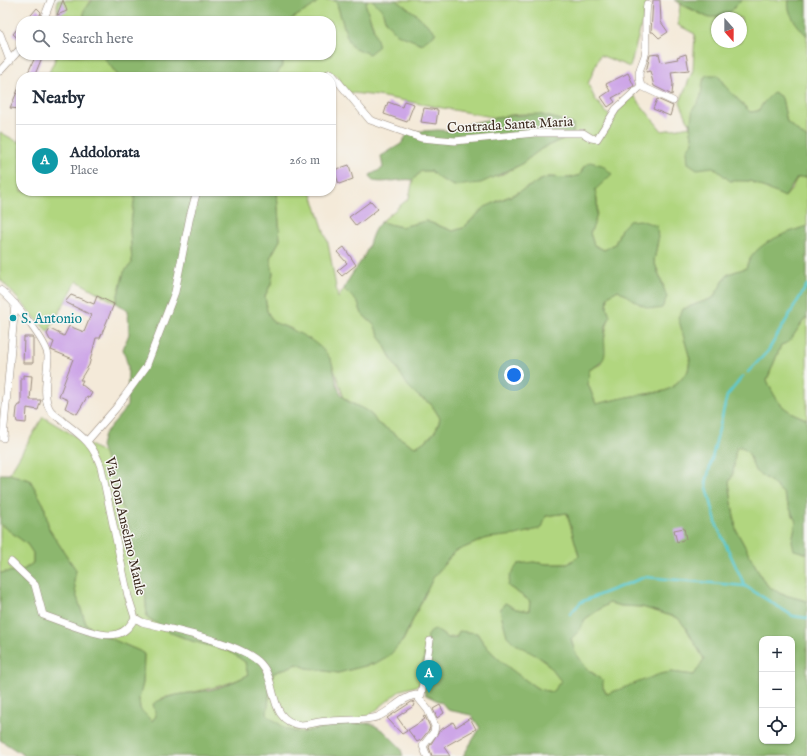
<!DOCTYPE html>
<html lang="en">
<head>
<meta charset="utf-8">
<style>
	body { margin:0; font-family:"IM FELL English",serif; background:#f6f6f7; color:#1f2937 }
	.controls { position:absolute; right:12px; bottom:12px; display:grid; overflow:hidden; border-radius:8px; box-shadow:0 1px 3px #0004 }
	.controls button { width:36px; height:36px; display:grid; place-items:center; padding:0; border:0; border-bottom:1px solid #e0e1e3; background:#fff; color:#1f2937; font:20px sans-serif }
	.compass { position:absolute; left:711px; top:12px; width:36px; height:36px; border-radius:50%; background:#fff; box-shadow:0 1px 3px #0004; rotate:159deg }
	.you { position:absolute; left:514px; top:375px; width:14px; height:14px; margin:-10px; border:3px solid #fff; border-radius:50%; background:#1a73e8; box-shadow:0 0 0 6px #1a73e833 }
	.badge { display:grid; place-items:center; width:26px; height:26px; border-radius:50%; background:#b45309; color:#fff; font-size:13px; font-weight:700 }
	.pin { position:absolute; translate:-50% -33px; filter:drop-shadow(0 1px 2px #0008) }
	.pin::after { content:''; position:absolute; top:21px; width:14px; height:12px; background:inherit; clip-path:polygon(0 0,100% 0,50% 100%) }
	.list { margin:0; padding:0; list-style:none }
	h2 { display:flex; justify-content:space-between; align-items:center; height:52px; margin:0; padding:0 16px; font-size:17px }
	h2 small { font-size:13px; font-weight:400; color:#747a83 }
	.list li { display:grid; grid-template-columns:26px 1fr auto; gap:12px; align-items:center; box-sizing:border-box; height:72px; padding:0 16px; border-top:1px solid #e0e1e3 }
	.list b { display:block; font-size:15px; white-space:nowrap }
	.list p { margin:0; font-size:13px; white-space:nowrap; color:#747a83 }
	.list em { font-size:13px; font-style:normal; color:#747a83 }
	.icon { flex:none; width:22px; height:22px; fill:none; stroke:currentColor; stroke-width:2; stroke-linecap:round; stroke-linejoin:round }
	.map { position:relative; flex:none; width:807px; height:756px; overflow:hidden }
	.search { position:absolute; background:#fff; box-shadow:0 1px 3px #0004; left:16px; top:16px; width:320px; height:44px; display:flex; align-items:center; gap:10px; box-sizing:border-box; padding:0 14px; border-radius:16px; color:#747a83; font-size:15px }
	.panel { position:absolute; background:#fff; box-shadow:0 1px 3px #0004; left:16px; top:72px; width:320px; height:124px; border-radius:16px }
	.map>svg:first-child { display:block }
</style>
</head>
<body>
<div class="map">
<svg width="807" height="756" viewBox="0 0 807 756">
	<rect width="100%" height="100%" fill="#f6f6f2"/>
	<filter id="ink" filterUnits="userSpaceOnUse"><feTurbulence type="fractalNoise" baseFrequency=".025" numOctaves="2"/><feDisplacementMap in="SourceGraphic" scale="8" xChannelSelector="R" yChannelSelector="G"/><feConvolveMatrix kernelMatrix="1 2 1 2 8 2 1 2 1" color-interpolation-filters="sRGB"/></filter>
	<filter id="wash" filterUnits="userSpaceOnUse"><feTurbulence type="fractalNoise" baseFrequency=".012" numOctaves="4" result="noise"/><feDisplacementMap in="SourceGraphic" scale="16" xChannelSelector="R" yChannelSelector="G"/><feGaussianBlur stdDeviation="0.9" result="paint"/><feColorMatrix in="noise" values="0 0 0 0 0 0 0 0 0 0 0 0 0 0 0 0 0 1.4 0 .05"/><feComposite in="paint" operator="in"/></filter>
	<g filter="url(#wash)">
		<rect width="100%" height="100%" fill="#f4ead9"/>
		<path fill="#b1d67f" stroke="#76804e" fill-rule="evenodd" d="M57,0h36l-3,1 -7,16 1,4h-26z
			M319,0h15l3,4 10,33 27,-8 -8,-23 1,-6h5l10,10 4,12 50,11 -20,-19 -20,-14h252l-18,67 -30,-12 -12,29 7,15 16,19 22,-23 29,36 28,-5 -10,-24 13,-32 2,-36 -17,-9 2,-21 29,14 20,-5 13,-13h47c-3,14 10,26 18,36v103l-20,-17 -5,-24 -8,-6 -10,10 -6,9 -8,1 -25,-26 -7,-11 -15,6v12l-13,33 3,16 20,25 17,13 20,1 35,16 7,-8 5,-11 10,-1v49c-19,6 -56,21 -61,42l-18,6 -15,24 -30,11 -2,16 9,34 -2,12 -14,15 -9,5 -38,6 -31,7 -8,-20 1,-14 12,-6c3,-16 3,-33 9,-48l-3,-9 1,-11 10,-6 24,15 22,-18 -10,-26 4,-21 -37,-11 -6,15 -11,6 -10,-5 -4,-12c14,-28 6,-42 -6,-67l-4,9 -11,3 -20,-1 -8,3 -26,14 -18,7 -24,17 -10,10 -10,3 -27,-10 -25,6 -20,-5 28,-24 4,-18 8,-9h10l7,7 61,-2 21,-11 21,-16 32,-15v-10c-27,-9 -48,-14 -76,-6l-119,-22 -34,-4 -6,-16 -9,-4 -9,5h-48c9,-5 11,-12 12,-22h47v-34h-42c10,-8 22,-11 30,-21zM717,18h24v24h-24z
			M57,55h45l17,22h-72z
			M0,132l18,10 3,-6v55h113l1,5 -5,33 2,34 -8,9 -8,31 -39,-22 -29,51 -48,-53z
			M277,191h34l17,52 10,55 6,-9 14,14 4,11 12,11 19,37 25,34 13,8 9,14c-3,15 -12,22 -25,29 -14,-7 -24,-17 -39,-24l-3,-7 -29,-18 -14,-40 -40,-30 -17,-5 -6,-12 -2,-15 6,-12 2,-11 -3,-15 10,-18z
			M807,318v101c-24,-8 -30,-16 -40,-39l14,-35 8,-3 15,-22z
			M43,417l62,37 26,79 2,18 12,38 2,28 22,15 23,9 37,10 16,11 3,13c-28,14 -57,17 -86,23l-6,18 -5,5 -11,-12 -1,-11 4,-15 1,-30 -46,-20 -12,-9 -10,-30 -2,-13 2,-11 -27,-41 -5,-24 -14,-25 -21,-6z
			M737,446l5,1 7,7 7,17 14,10 13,12 13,29 -4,19 11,12h4v48l-26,-7 -13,-8 -6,-8 -26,-48 -7,-48c8,-12 3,-23 8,-36z
			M567,513l12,43 -11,8h-21l-14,-2 -25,24 22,15 -1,10 -13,-2 -11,-6 -5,7c10,38 16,30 44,49 8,6 11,15 18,22l-10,11c-4,-1 -11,-2 -15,-4 -22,-15 -47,-32 -60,-55l-30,5 -6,-5 -14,13 -7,39 -19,5 -41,33 -24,2 -36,8 -14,-4 -19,-14 4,-36 3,-6 23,-9 10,4 31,5 38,-10 27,-22 30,-63 21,-26 33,-14 43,-6 16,-16z
			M0,524l27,20 6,9v10l-10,7 -23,3z
			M609,603l12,3 21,1 36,11 8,10 18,31 -10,16 -23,-3 -64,22 -11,-19 -9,-6 -12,-17 -4,-13 8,-8 6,-12z"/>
		<path fill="#8cb76e" stroke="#647046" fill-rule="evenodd" d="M93,0h226c-8,10 -20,13 -30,21h-205v-11z
			M334,0h33l-1,6 13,40 -10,8 -17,-7 -5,-10 -10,-33z
			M372,0h24l20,14 20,19 -14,11 -25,-10 -11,-12 -4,-12z
			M674,0h68l-13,13 -20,5z
			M789,0h18v36c-8,-9 -21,-22 -18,-36z
			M102,55h182c-1,10 -3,17 -12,22h-153z
			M706,75h12l7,11 25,26 8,-1 6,-9 10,-10 8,6 5,24 20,17v38l-10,1 -12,19 -35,-16h-20l-17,-14 -16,2 -9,-6 -1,-13 6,-8 -3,-16 3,-18c12,-9 6,-21 13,-33z
			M539,114l34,10v10l-32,15 -21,16 -39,18 -27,3 -16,-8 -7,-7h-10l-8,9c-14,-2 -26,4 -40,1l-3,-6 13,-7 -2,-12 20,-12 8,-12 29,-2 15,1 14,-7 39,-8z
			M590,162l12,3 10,9 -17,16c4,16 3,28 -5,43l4,12 10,5 11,-6 6,-15 8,-8 11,-1 17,6 1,14 -4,21 13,36 -5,11c-15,5 -32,-11 -44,-18l-10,6 -1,11 3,9c-1,4 -5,10 -5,15 -3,21 8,27 -16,39l-1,14 8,20 31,-7 38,-6 9,-5 14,-15 2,-12 -12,-42 5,-8 30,-11 15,-24 18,-6c8,-26 38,-34 61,-42v92l-3,2 -15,22 -8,3 -14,35c10,23 16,31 40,39v134l-13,-3 -2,-9 4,-19 -13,-29 -13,-12 -15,-10 -6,-17 -7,-7h-5c-5,12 0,23 -8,35l7,48 26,48 6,8 13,8 26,7v155h-344l17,-28 -9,-13 -23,-5 -6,-7 -16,-8 -6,-10 7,-50 8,-6 12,9h9l3,-7 18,2c12,22 40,41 60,55 4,2 11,3 15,4l9,-11 -17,-21 -30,-17 -7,-7 -7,-26 5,-7 11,6 13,2 1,-10 -22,-15 2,-11 8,-11 15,-2 14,2h21l11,-8 -12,-43 -21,3 -4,12 -26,7 -29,3 -33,14 -21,26 -30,62 -13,15 -14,8 -38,10 -31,-5 -10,-4 -23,9 -3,6 -4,36 19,14 14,4 36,-8 35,-2 14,9 15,15 3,9h-378l-25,-16v-167l23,-3 10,-7v-10l-6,-9 -27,-20v-50h9l21,6 14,25 5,24 27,41 -2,11 2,13 10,30 12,9 46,20 -1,30 -4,16 1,10 12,12 4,-5 -3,-12c15,-10 33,-10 51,-13 15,-2 30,-9 44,-16l-3,-13 -16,-11 -37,-10 -23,-9 -22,-15 -2,-28 -12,-38 -2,-18 -30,-87 3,-12 23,-27 1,-41 -5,-17 6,-15 -1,-24 -12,-7 8,-31 8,-9 -2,-34 5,-33 -1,-5h143l3,49 -10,18 3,15 -2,11 -6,12 2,15 6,11c19,7 52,21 59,41 3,10 4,27 12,35 10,10 25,8 33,25 14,7 24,17 38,24 13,-7 22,-14 25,-29l-9,-14 -13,-8 -10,-10 -15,-24 -19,-37 -12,-11 -4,-11 -14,-14c6,-15 17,-25 23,-39 4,-10 5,-20 14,-28l20,5 25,-6 27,10 10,-3 22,-21 30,-13 26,-14 8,-3 20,1 11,-3 4,-9zM609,603l12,3 21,1 36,11 8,10 18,31 -10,16 -23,-3 -11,2 -53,20 -4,-6v-7l-16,-12 -12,-17 -4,-13 8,-8 6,-12zM762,639h30v102h-30z"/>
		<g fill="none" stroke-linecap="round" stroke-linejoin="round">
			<path stroke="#5ccad1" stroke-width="2.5" d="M748,372l20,-21 39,-66
				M743,376l-16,20 -21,87 11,43 28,60 48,30 14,2
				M570,614l11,-12 64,-25 100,9"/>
		</g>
		<g id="blocks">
			<path fill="#cda6e7" d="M63,0l4,11 -10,4z
				M653,0h7l1,22 7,10 -9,6 -6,-6h-2z
				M37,8l4,4 -3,9h-12z
				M21,24v17l-8,-7z
				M659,54l2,8 17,-3 -1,-2 9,-3 3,16 -18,2 2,12 -1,11 -18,-9 -4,-15 -4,1 4,-17z
				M36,55h7l-9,22h-8z
				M628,73l6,13 -22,12 3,4 -7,5 -7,-10 9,-6 -4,-7z
				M21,83l-1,26 -10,-1z
				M657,99l16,7 -3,10 -17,-7z
				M404,101l10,3 -7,18 -23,-8 4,-12 14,5z
				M424,108l14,2 -2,14 -15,-2z
				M349,165l4,14 -14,5 -5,-14z
				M371,201l7,8 -22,17 -7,-9z
				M344,247l12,18 -14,11 -5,-5 10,-8 -10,-11z
				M71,295l23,9 3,-8 17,8 -14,34h-4l-7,27 -9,15h3l-2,4 11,9 -3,5 -2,-1 -10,17 -12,-6 3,-8 -9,-4 14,-37 -22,-9 3,-8 -4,-2 -3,-6 3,-5 14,7 5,-10 15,6 7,-17 -26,-13z
				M24,337h9v26h-10z
				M23,375l9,1 -2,24h11l-3,10 -11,-2 -1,15 -9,-1 -1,-4 1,-10 2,-3h2v-27l2,1z
				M684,528l2,11 -9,3 -3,-12z
				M413,701l2,4 -18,12 10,14 -5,3 -15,-16z
				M440,705l4,8 -7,5 -4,-9z
				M425,716l5,11 -1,3 -8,10 -4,2 -9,-12 17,-11 -2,-2z
				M470,718l6,11 -32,18 6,9h-18l-3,-9 10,-16 14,-9 3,5z"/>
		</g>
	</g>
	<g filter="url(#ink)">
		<use href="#blocks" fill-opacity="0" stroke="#988a7c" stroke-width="1"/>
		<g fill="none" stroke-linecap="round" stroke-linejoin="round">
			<defs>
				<path id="minor" d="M43,21l8,-21
					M0,34l10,27
					M0,71l21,-23
					M320,77l11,-4 39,47 51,18 34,3 80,-8h48l8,5 6,1 19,-30 25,-23
					M641,86c-6,-19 4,-21 5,-37 0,-16 -1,-30 1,-45
					M641,86l32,15
					M0,290c12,8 47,52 48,66 0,16 -6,38 1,52 3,6 11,10 16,15 18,14 28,21 36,44l27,129 7,22
					M3,438l12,-134
					M88,440l28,-32 30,-41 29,-75 15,-76 7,-25
					M11,562l24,23 8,30c17,6 59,24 74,19 9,-2 13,-9 18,-16
					M135,618l7,4c30,8 99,20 119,42 18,20 6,57 40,61 6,0 12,-2 18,-3 15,-2 45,-1 58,-5 14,-5 24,-20 39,-22l12,15 7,16 -1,6 -11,14 4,10
					M421,695l9,-54"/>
			</defs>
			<use href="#minor" stroke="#988a7c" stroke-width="8"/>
			<use href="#minor" stroke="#fff" stroke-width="7"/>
		</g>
	</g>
	<circle fill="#0f9aa8" stroke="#f6f6f2" stroke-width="1.5" cx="13" cy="318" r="4"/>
	<g text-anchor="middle" stroke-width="3" stroke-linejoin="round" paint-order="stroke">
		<g font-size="14" fill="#3b2a1e" stroke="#f6f6f2">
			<text transform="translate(510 124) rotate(-3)" y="5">Contrada Santa Maria</text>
			<text transform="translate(126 526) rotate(77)" y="5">Via Don Anselmo Maule</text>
		</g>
		<g font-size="14" fill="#0d838f" stroke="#f6f6f2" text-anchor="start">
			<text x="21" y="323">S. Antonio</text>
		</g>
	</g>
</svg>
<div class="controls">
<button>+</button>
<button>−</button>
<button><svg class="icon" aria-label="locate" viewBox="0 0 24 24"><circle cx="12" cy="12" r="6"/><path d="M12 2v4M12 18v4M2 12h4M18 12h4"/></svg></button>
</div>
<svg class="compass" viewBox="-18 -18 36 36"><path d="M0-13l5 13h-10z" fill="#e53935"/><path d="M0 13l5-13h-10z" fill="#747a83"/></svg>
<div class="you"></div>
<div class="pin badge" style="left:429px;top:693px;background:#0f9aa8">A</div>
<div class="search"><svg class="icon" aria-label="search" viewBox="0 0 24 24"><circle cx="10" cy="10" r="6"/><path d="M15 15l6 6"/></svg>Search here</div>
<section class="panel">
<h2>Nearby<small></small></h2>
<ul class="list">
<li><span class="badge" style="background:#0f9aa8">A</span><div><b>Addolorata</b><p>Place</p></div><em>260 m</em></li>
</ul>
</section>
</div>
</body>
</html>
